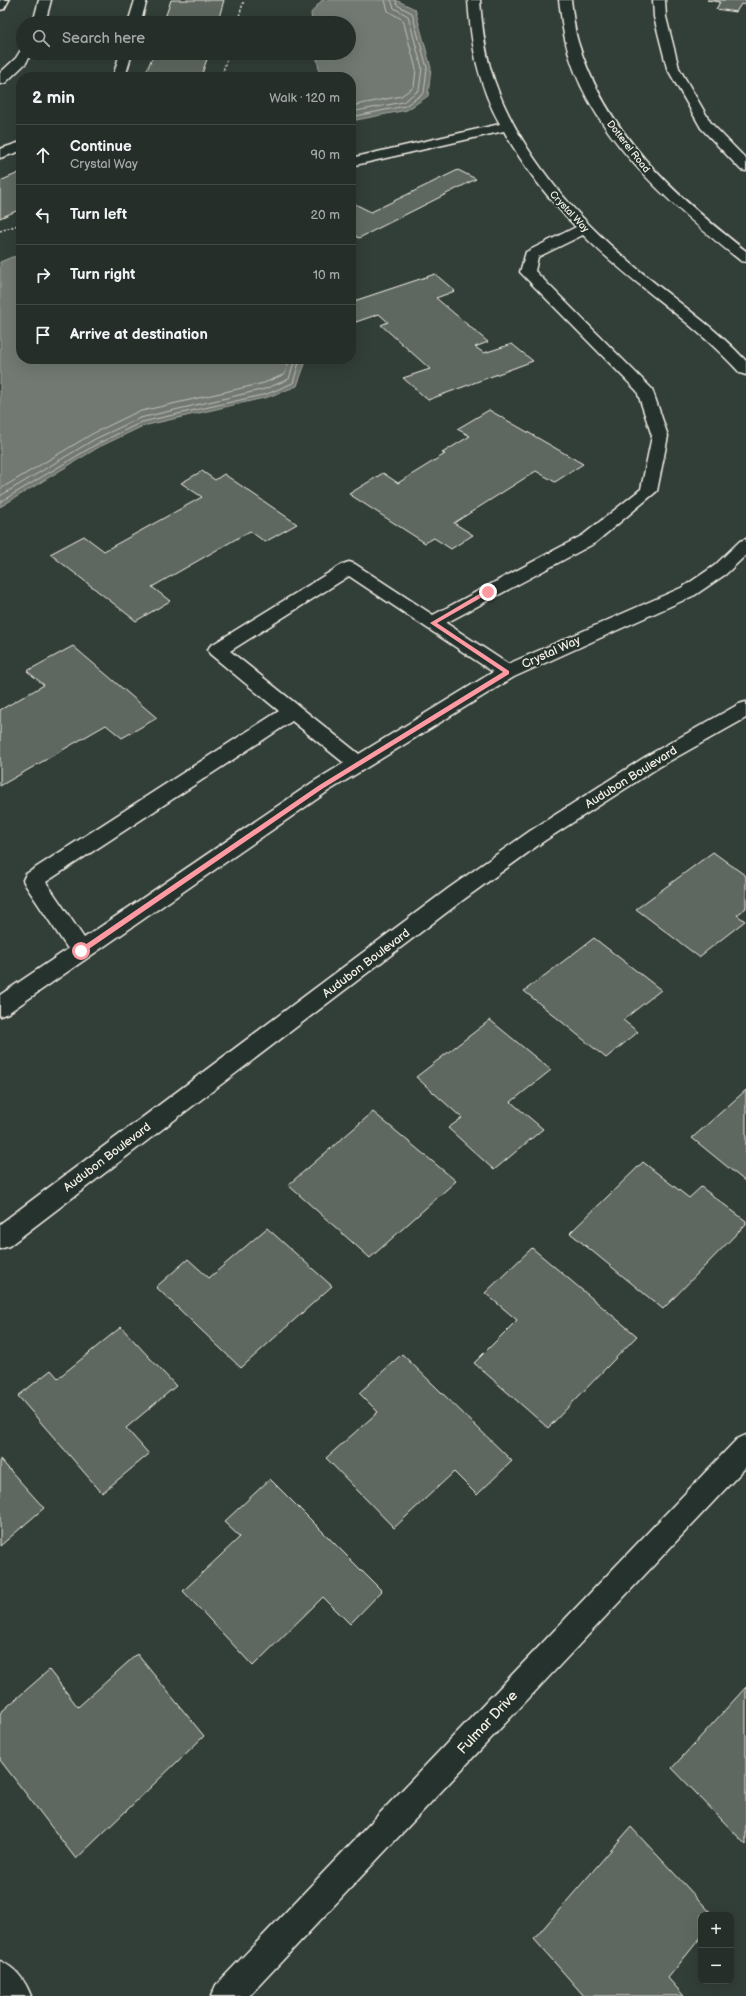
<!DOCTYPE html>
<html lang="en">
<head>
<meta charset="utf-8">
<style>
	body { margin:0; font-family:"Balsamiq Sans",sans-serif; background:#323a36; color:#f1f3f6 }
	.controls { position:absolute; right:12px; bottom:12px; display:grid; overflow:hidden; border-radius:8px; box-shadow:0 4px 16px #0002 }
	.controls button { width:36px; height:36px; display:grid; place-items:center; padding:0; border:0; border-bottom:1px solid #424a47; background:#262e2a; color:#f1f3f6; font:20px sans-serif }
	.stop { position:absolute; width:12px; height:12px; margin:-9px; border:3px solid #ff9aa2; border-radius:50%; background:#fff }
	.stop.end { background:#ff9aa2; border-color:#fff; box-shadow:0 1px 4px #0008 }
	.list { margin:0; padding:0; list-style:none }
	h2 { display:flex; justify-content:space-between; align-items:center; height:52px; margin:0; padding:0 16px; font-size:17px }
	h2 small { font-size:13px; font-weight:400; color:#a4a8a8 }
	.list li { display:grid; grid-template-columns:26px 1fr auto; gap:12px; align-items:center; box-sizing:border-box; height:60px; padding:0 16px; border-top:1px solid #424a47 }
	.list b { display:block; font-size:15px; white-space:nowrap }
	.list p { margin:0; font-size:13px; white-space:nowrap; color:#a4a8a8 }
	.list em { font-size:13px; font-style:normal; color:#a4a8a8 }
	.icon { flex:none; width:22px; height:22px; fill:none; stroke:currentColor; stroke-width:2; stroke-linecap:round; stroke-linejoin:round }
	.map { position:relative; flex:none; width:746px; height:1996px; overflow:hidden }
	.search { position:absolute; background:#262e2a; box-shadow:0 4px 16px #0002; left:16px; top:16px; width:340px; height:44px; display:flex; align-items:center; gap:10px; box-sizing:border-box; padding:0 14px; border-radius:22px; color:#a4a8a8; font-size:15px }
	.panel { position:absolute; background:#262e2a; box-shadow:0 4px 16px #0002; left:16px; top:72px; width:340px; height:292px; border-radius:16px }
	.map>svg:first-child { display:block }
</style>
</head>
<body>
<div class="map">
<svg width="746" height="1996" viewBox="0 0 746 1996">
	<rect width="100%" height="100%" fill="#323e38"/>
	<filter id="ink" filterUnits="userSpaceOnUse"><feTurbulence type="fractalNoise" baseFrequency=".025" numOctaves="2"/><feDisplacementMap in="SourceGraphic" scale="8" xChannelSelector="R" yChannelSelector="G"/><feConvolveMatrix kernelMatrix="1 2 1 2 8 2 1 2 1" color-interpolation-filters="sRGB"/></filter>
	<g filter="url(#ink)">
		<path fill="#727972" stroke="#a6a9a1" d="M322,0h74l19,9 16,59 -3,28 -21,14 -56,11v-44h-36l4,-7 -3,-17h33v-30h-37l-1,-10z
			M21,256v103h283l1,5 -8,22 -29,11 -125,29 -44,21 -99,60v-245l12,-5z"/>
		<g fill="none" stroke-linecap="round" stroke-linejoin="round">
			<path stroke="#c0c1b9" stroke-width="1" d="M351,106l50,-10 13,-9 2,-18 -13,-49 -15,-9 -3,-11
				M351,112l52,-10 16,-12 3,-22 -14,-52 -14,-8 -3,-8
				M351,117l54,-11 19,-13 3,-25 -15,-55 -15,-8 -1,-5
				M0,489l92,-55 45,-22 127,-29 21,-9 4,-15
				M0,496l95,-57 45,-21 125,-29 24,-10 6,-20
				M0,502l97,-58 45,-22 125,-28 26,-11 7,-24"/>
		</g>
		<path fill="#5f6861" stroke="#f4f1e8" d="M171,0h53l-6,21 -53,-3z
			M707,0h39v5l-5,-1 -5,8 -20,-3 4,-7z
			M154,53h55l-8,24h-57z
			M458,170l18,9 -117,59 -8,-4v-32l20,10z
			M21,172v37l-21,9v-37z
			M435,274l20,17 -19,7 52,44 -13,5 9,6 28,-9 21,17 -105,39 -25,-22 27,-9 -49,-44 7,-3 -9,-8 -26,9 -2,-2v-19z
			M489,410l94,54 -28,18 -19,-11 -82,52 19,12 -22,14 -17,-11 -9,5 -76,-49 34,-21 15,10 47,-29 -3,-1 28,-17 -13,-7z
			M202,471l13,9 9,-6 73,50 -32,18 -15,-11 -98,56 18,14 -34,20 -86,-67 34,-18 20,15 98,-54 -21,-14z
			M73,646l84,72 -35,20 -16,-13 -106,61v-76l44,-25 -17,-14z
			M713,852l33,24v32l-9,7 8,6 -46,36 -63,-48z
			M594,938l67,52 -38,30 15,12 -32,26 -82,-67z
			M490,1020l61,50 -40,32 32,27 -49,41 -46,-42 14,-10 -46,-41z
			M746,1090v92l-54,-44z
			M373,1112l83,69 -86,77 -82,-73z
			M643,1162l46,36 12,-11 45,34v3l-83,85 -93,-76z
			M267,1228l65,58 -91,82 -85,-81 32,-28 21,19z
			M532,1248l105,88 -89,92 -74,-65 43,-43 -32,-27z
			M121,1327l55,59 -50,42 23,26 -47,39 -84,-97 33,-26 7,8z
			M402,1354l110,107 -35,34 -23,-23 -60,56 -68,-70 52,-46 -19,-19z
			M0,1459l44,49 -44,38z
			M270,1479l112,112 -32,33 -27,-27 -70,69 -70,-75 57,-54 -16,-15z
			M137,1654l67,82 -128,123 -76,-99v-47l49,-43 29,37z
			M746,1687v158l-74,-77z
			M631,1827l82,88h-12v22l-33,41 16,18h-100l-50,-57z"/>
		<g fill="none" stroke-linecap="round" stroke-linejoin="round">
			<defs>
				<path id="minor" d="M0,0h9l-5,9 -4,1z
					M39,0h12l-6,23h-12z
					M135,0h12l-7,23h-12z
					M468,0h12c2,27 5,54 14,80 29,82 91,147 157,200 32,26 67,50 95,81v14l-6,-2c-47,-52 -108,-89 -157,-138l-45,22 -3,14 117,118 16,47 -11,55 -62,52 -149,80 62,41 175,-77 31,-21 26,-25 6,-2v16l-20,19 -31,21 -181,82 -187,115 -319,221 -8,3v-21l68,-46 -42,-63 -3,-6 3,-6 253,-163 -69,-57 -2,-4 2,-4 133,-82 6,-2 6,2 78,51 150,-80 58,-46 11,-53 -15,-45 -117,-119 6,-20 50,-25c-29,-29 -53,-61 -72,-96l-153,35v-8l149,-34c-22,-39 -29,-80 -32,-124zM349,576l144,96 -134,82 -129,-103zM292,721l52,42 -31,19 -229,156 -38,-56z
					M559,0h12c2,14 3,29 7,42 28,91 95,152 168,209v11l-5,-1c-70,-55 -157,-131 -176,-222 -3,-13 -4,-26 -6,-39z
					M653,0h12l1,17 13,51 32,55 35,36v12l-5,-1 -40,-42 -34,-60 -13,-51z
					M21,50h2v3h8l-5,10 -21,20 -5,1v-11l16,-15z
					M120,53h12l-7,24h-12z
					M21,142v9l-21,7v-9z
					M746,702v16l-87,49 -115,74 -81,59 -454,346 -9,3v-25l449,-336 81,-57 115,-74 94,-53z
					M746,1435v32l-497,529h-38l5,-11 521,-546z
					M0,1961c16,7 25,19 31,35h-31z"/>
			</defs>
			<use href="#minor" stroke="#f4f1e8" stroke-width="3"/>
			<path stroke="#f4f1e8" stroke-width="1.5" stroke-dasharray="2 2" stroke-linecap="butt" d="M237,23l7,-23
				M221,77l8,-24
				M0,231l21,-7"/>
			<use href="#minor" fill="#26332d" fill-rule="evenodd"/>
		</g>
	</g>
	<path fill="#ff9aa2" d="M486,590l5,2 -54,31 72,48v3l-187,115 -239,164h-4v-4l239,-163 185,-114 -73,-49z"/>
	<g text-anchor="middle" stroke-width="4" stroke-linejoin="round" paint-order="stroke">
		<g font-size="10" fill="#f4f1e8" stroke="#26332d">
			<text transform="translate(629 146) rotate(52)" y="4">Dotterel Road</text>
			<text transform="translate(570 211) rotate(47)" y="4">Crystal Way</text>
		</g>
		<g font-size="12" fill="#f4f1e8" stroke="#26332d">
			<text transform="translate(551 652) rotate(-24)" y="4">Crystal Way</text>
			<text transform="translate(631 777) rotate(-32)" y="4">Audubon Boulevard</text>
			<text transform="translate(366 963) rotate(-37)" y="4">Audubon Boulevard</text>
			<text transform="translate(107 1157) rotate(-37)" y="4">Audubon Boulevard</text>
		</g>
		<g font-size="14" fill="#f4f1e8" stroke="#26332d">
			<text transform="translate(487 1722) rotate(-47)" y="5">Fulmar Drive</text>
		</g>
	</g>
</svg>
<div class="controls">
<button>+</button>
<button>−</button>
</div>
<div class="stop" style="left:81px;top:951px"></div>
<div class="stop end" style="left:488px;top:592px"></div>
<div class="search"><svg class="icon" aria-label="search" viewBox="0 0 24 24"><circle cx="10" cy="10" r="6"/><path d="M15 15l6 6"/></svg>Search here</div>
<section class="panel">
<h2>2 min<small>Walk · 120 m</small></h2>
<ul class="list">
<li><svg class="icon" aria-label="ahead" viewBox="0 0 24 24"><path d="M12 20V5M6 11l6-6 6 6"/></svg><div><b>Continue</b><p>Crystal Way</p></div><em>90 m</em></li>
<li><svg class="icon" aria-label="left" viewBox="0 0 24 24"><path d="M17 20v-9H6M10 6l-5 5 5 5"/></svg><div><b>Turn left</b></div><em>20 m</em></li>
<li><svg class="icon" aria-label="right" viewBox="0 0 24 24"><path d="M7 20v-9h11M14 6l5 5-5 5"/></svg><div><b>Turn right</b></div><em>10 m</em></li>
<li><svg class="icon" aria-label="arrive" viewBox="0 0 24 24"><path d="M6 21V4h12l-3 4 3 4H6"/></svg><div><b>Arrive at destination</b></div></li>
</ul>
</section>
</div>
</body>
</html>
